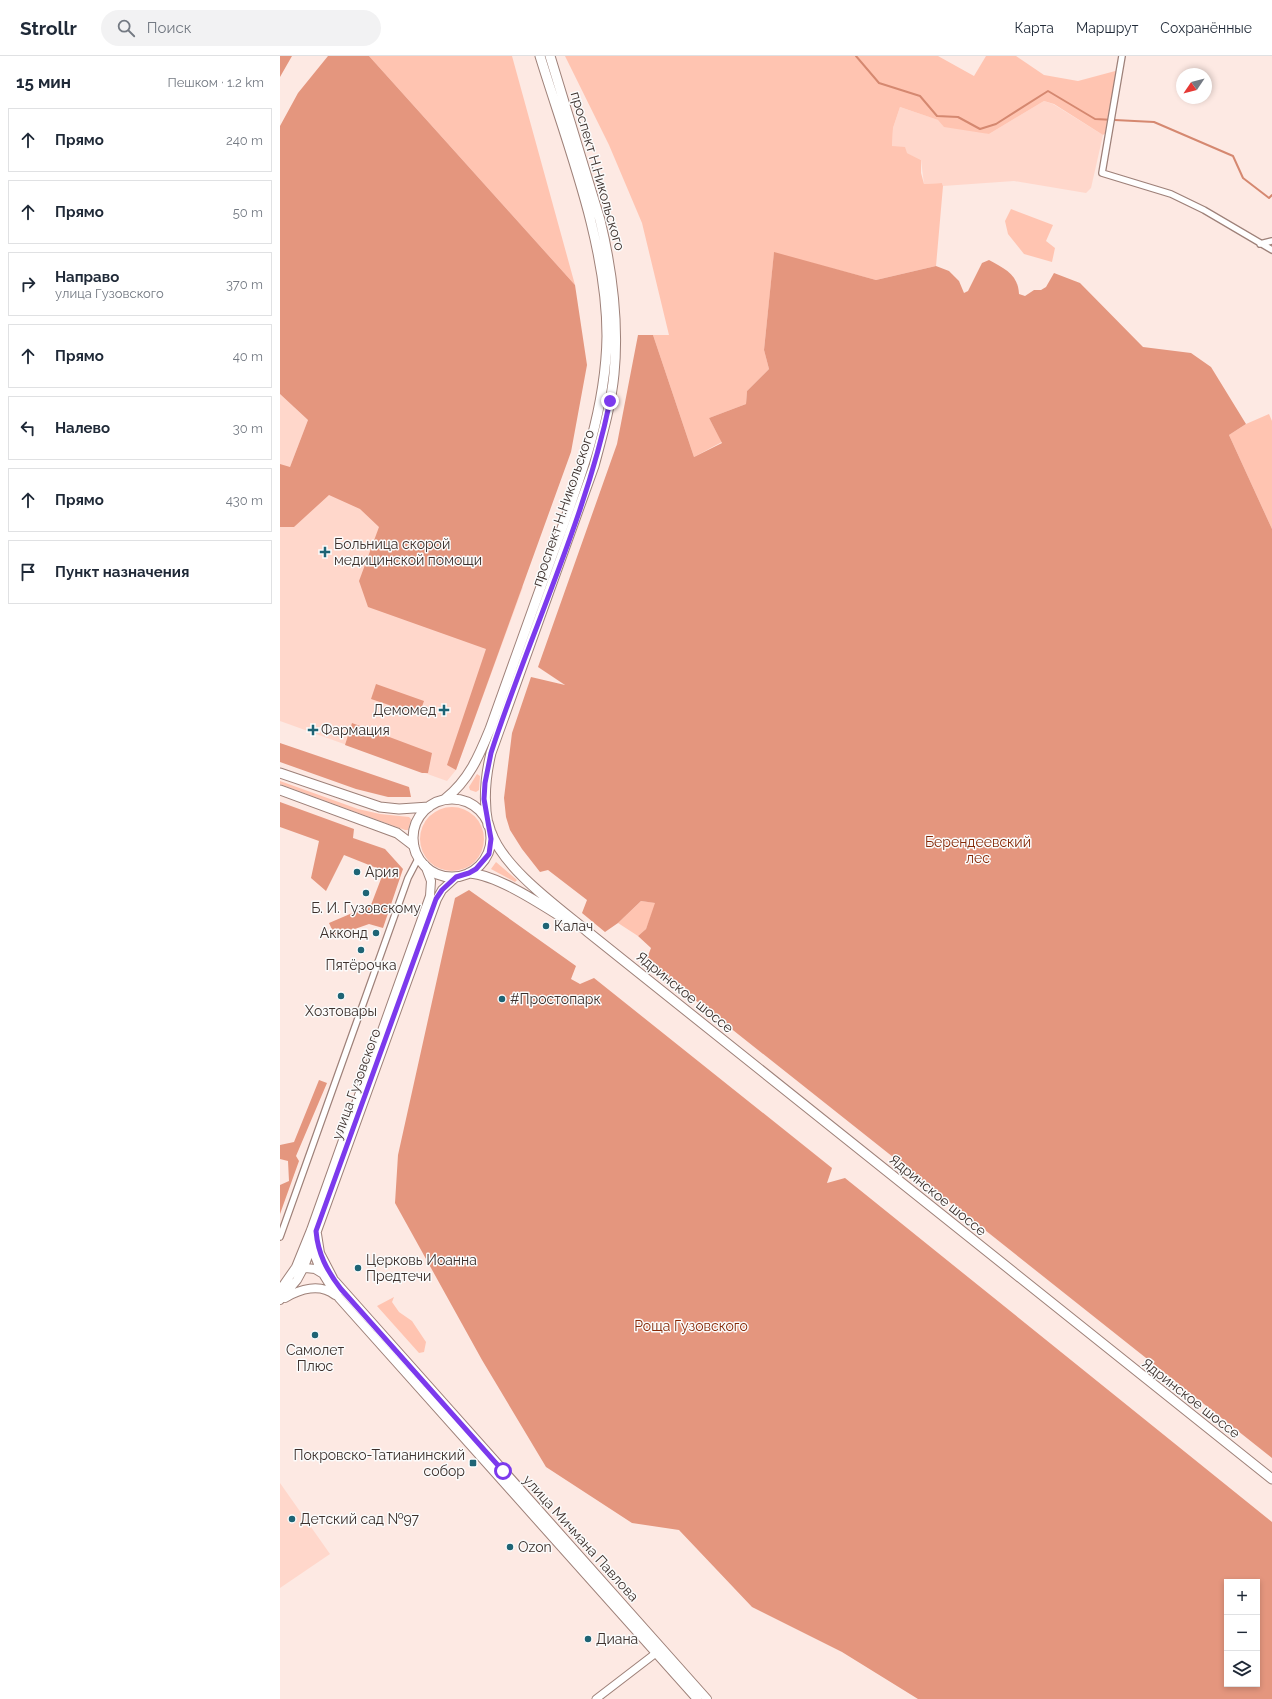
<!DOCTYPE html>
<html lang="ru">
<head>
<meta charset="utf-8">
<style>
	body { margin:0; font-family:Raleway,sans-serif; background:#f2f2f3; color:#1f2937 }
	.controls { position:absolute; right:12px; bottom:12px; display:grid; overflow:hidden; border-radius:0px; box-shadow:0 2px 6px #0003 }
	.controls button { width:36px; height:36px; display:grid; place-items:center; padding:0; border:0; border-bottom:1px solid #e0e1e3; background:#fff; color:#1f2937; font:20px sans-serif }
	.compass { position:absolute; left:896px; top:12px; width:36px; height:36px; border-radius:50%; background:#fff; box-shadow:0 2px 6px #0003; rotate:235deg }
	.stop { position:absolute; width:12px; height:12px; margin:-9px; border:3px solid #7c3aed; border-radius:50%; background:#fff }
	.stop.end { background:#7c3aed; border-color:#fff; box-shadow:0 1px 4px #0008 }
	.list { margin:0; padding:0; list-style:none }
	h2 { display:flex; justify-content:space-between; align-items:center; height:52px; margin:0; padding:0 16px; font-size:17px }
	h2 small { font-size:13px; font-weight:400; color:#747a83 }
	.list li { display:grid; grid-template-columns:26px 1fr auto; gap:12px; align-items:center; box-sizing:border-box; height:64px; margin:0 8px 8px; padding:0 8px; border:1px solid #e0e1e3; border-radius:0px }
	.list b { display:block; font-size:15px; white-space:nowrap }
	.list p { margin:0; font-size:13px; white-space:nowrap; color:#747a83 }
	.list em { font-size:13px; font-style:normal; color:#747a83 }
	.icon { flex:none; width:22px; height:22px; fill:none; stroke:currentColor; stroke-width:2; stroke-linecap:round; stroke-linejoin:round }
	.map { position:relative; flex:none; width:992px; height:1643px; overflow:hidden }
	header { display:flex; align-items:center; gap:24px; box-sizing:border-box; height:56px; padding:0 20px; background:#fff; border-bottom:1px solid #e0e1e3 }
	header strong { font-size:19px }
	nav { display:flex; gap:22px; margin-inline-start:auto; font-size:14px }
	.search { width:280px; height:36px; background:#f2f2f3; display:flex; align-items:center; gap:10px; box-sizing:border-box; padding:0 14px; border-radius:22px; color:#747a83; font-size:15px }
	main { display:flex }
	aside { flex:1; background:#fff }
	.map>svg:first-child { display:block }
</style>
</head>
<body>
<header>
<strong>Strollr</strong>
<div class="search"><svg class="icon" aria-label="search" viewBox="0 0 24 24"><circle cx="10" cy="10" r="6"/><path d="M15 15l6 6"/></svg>Поиск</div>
<nav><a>Карта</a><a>Маршрут</a><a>Сохранённые</a></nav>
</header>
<main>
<aside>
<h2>15 мин<small>Пешком · 1.2 km</small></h2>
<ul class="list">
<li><svg class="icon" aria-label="ahead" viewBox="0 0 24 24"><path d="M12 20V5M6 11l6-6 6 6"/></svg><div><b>Прямо</b></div><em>240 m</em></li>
<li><svg class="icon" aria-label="ahead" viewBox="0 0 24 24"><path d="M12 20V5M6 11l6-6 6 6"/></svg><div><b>Прямо</b></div><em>50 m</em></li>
<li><svg class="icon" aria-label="right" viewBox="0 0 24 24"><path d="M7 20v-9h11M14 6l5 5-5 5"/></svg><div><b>Направо</b><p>улица Гузовского</p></div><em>370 m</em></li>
<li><svg class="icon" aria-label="ahead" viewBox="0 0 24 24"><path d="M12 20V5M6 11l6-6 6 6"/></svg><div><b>Прямо</b></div><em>40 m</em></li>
<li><svg class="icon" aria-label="left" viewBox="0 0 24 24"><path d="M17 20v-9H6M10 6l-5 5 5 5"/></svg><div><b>Налево</b></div><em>30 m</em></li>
<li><svg class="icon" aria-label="ahead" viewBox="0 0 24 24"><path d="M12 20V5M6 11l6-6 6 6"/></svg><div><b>Прямо</b></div><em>430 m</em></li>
<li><svg class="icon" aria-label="arrive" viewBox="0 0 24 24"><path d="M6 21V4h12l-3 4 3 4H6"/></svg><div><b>Пункт назначения</b></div></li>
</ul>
</aside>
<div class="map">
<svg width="992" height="1643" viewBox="0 0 992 1643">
	<rect width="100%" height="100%" fill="#fde9e3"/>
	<path fill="#ffd7cb" d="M764,45l9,3 50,31 -12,53 -5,5 -72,-12 -71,5 -1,-3 -18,1 -3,-24 -29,-14 1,-18 7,-21 38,13 51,14z
		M0,338l28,26 -18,47 233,120 -67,183 -9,11 -167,-60z
		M0,1427l50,71 -50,34z"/>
	<path fill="#ffc4b1" d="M89,0h143l63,229z
		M285,0h373l36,20 12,-20h30l28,19 34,6 41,-11 -10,60 -6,5 -49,-31 -10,-3 -55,33 -45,-7 -6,-7 -38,-13 -7,21 -1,18 13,1 2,6 14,7v13l3,11 18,-1 1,3 -7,80 -60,14 -102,-27 -10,97 5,19 -22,22 -1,13 -37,14 13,24 -28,15 -41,-122h16l-27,-112 -33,-78z
		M731,153l42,16 -7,16 9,7 -3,14 -28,-8 -16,-20 -3,-13z
		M989,358l3,7v108l-43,-94 17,-11z
		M197,718l3,2 -1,14 -3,2 -6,-2 -1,-3z
		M0,725l78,28 22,5 29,3 2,2 -3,11h-3l-125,-46z
		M140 783a32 32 0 1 1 64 0a32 32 0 1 1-64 0Z
		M216,806l21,18 -2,2 -24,-13z
		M361,845l15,2 -10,26 -8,7 -20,-13z
		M114,1241l-2,5 7,10 13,9 14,21 -2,10 -5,1 -42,-47z"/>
	<path fill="#e4967e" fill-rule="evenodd" d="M0,0h12l-12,21z
		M48,0h41l206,229 12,80 -16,87 -115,318 -9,-5 39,-116 -118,-42 -9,-26 20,-54 -19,-18 -31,-14 -35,32h-14v-63l10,3 18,-47 -28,-26v-268l18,-33z
		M494,196l102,28 60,-14 13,5 10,10 5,12 4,-2 14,-28 7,-3c16,9 29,14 30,34l6,2 9,-6h7l5,-3 8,-14 26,10 63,64 48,6 20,14 35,57 -17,11 43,94v929l-626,-497 5,-13 -13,-12 8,-7 9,-26 -14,-2 -23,22 -13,9 -23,-19 5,-13 -39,-30 -8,2 -18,-23 -12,-19 -4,-13 -2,-19 8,-65 19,-56 34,8 -27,-18 79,-223 21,-109h15l41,122 28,-14 -13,-25 37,-14 1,-13 22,-22 -5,-19z
		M96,628l48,17 -5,14 -48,-16z
		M72,667l80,30 -4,20h-6l-77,-28z
		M0,687l129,44 2,10h-23l-32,-8 -76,-27z
		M0,746l74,27 -1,9 32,11 18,20 -20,59 -14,-4 -34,12 -6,-13 42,-18 13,-34 -40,-16 -18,36 -15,-13 8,-37 -39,-14z
		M189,834l107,76 -5,13 9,5 14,-6 238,190 -5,15 18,-5 427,344v177h-354l-76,-47 -90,-45 -73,-77 -47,-7 -86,-56 -64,-107 -87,-157 3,-48 57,-257zM947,1526h30v102h-30z
		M39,1024l8,3 -31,73 3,5 -19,53v-29l9,-4 -1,-20 -8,-2v-14l14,-3z"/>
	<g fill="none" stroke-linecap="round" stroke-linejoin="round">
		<path stroke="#d58870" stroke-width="2" d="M576,0l23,27 41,13 17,20 21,1 22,12 16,-5 52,-33 47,28 59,3 79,34 10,22 26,20 3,-3"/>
		<defs>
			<path id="minor" d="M842,0l-20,117 69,21 33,16 68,40
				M980,188l12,-3
				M0,1181l128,-359 11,-21"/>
			<path id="tertiary" d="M316,1643l60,-46"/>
			<path id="secondary" d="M31,1174c1,30 11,44 28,68l358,401
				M37,1178l3,19 13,25
				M16,1211l19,2 20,12 372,418
				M0,1234l16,-23 15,-37 119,-334 1,-15 -6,-16
				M5,1242c15,-9 35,-15 50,-3
				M0,1244l17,-20 7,-13 133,-368 5,-9 14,-13"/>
			<path id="primary" d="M0,717l100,34 19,2 30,-2
				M0,734l117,43 17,13
				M165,743c24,-19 34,-43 45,-70 21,-59 42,-117 63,-176 26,-71 53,-141 54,-217 0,-93 -40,-192 -67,-280
				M133 782a39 39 0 1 1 78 0a39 39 0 1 1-78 0Z
				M208,769c-5,-25 -3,-47 3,-72l103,-287c8,-30 17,-61 20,-92 5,-52 -2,-104 -14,-154l-50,-164
				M211,776c13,37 67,75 97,100l684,547
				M189,817c29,2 73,32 99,48"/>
		</defs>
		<use href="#minor" stroke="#9e8179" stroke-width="8"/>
		<use href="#tertiary" stroke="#9e8179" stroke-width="9"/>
		<use href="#secondary" stroke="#9e8179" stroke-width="10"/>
		<use href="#primary" stroke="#9e8179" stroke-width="11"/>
		<use href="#minor" stroke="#fff" stroke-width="5.5"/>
		<use href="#tertiary" stroke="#fff" stroke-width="7"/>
		<use href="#secondary" stroke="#fff" stroke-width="8"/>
		<use href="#primary" stroke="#fff" stroke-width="9"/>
	</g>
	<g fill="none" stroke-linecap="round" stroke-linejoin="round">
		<path stroke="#7c3aed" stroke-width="5" d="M223,1415l-162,-182c-14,-18 -23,-35 -25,-58l120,-332 6,-9 14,-13 13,-4 7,-4 13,-15 2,-15 -7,-40 1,-16 6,-30c38,-118 94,-231 119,-352"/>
	</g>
	<g fill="#1e6475" stroke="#fbfbfb" stroke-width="1.5">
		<path d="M43 490h4v4h4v4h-4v4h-4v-4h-4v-4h4z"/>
		<path d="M162 648h4v4h4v4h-4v4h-4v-4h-4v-4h4z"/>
		<path d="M31 668h4v4h4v4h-4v4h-4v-4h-4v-4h4z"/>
		<circle cx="77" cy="816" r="4"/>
		<circle cx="86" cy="837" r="4"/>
		<circle cx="266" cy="870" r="4"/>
		<circle cx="96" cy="877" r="4"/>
		<circle cx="81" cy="894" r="4"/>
		<circle cx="61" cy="940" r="4"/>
		<circle cx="222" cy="943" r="4"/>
		<circle cx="78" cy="1212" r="4"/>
		<circle cx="35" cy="1279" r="4"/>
		<rect x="189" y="1403" width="8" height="8" rx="2"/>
		<circle cx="12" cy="1463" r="4"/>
		<circle cx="230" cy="1491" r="4"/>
		<circle cx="308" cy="1583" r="4"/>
	</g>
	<g text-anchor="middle" stroke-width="3" stroke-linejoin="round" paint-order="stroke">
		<g font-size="14" fill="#3c302c" stroke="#fbfbfb">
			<text transform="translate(318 115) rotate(74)" y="5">проспект Н.Никольского</text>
			<text transform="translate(283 452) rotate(-71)" y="5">проспект Н.Никольского</text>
			<text transform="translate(405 936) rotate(39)" y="5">Ядринское шоссе</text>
			<text transform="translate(76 1028) rotate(-70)" y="5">улица Гузовского</text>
			<text transform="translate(658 1139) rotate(39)" y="5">Ядринское шоссе</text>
			<text transform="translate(911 1342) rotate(38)" y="5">Ядринское шоссе</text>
			<text transform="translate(301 1482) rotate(48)" y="5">улица Мичмана Павлова</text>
		</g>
		<g font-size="14" fill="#3c302c" stroke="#fbfbfb" text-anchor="start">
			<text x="54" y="493">Больница скорой<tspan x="54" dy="16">медицинской помощи</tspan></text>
			<text x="156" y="659" text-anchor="end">Демомед</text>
			<text x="41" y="679">Фармация</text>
			<text x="85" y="821">Ария</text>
			<text x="86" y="857" text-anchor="middle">Б. И. Гузовскому</text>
			<text x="274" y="875">Калач</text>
			<text x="88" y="882" text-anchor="end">Акконд</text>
			<text x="81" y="914" text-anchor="middle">Пятёрочка</text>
			<text x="230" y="948">#Простопарк</text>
			<text x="61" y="960" text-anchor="middle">Хозтовары</text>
			<text x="86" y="1209">Церковь Иоанна<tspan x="86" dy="16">Предтечи</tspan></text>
			<text x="35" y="1299" text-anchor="middle">Самолет<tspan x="35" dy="16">Плюс</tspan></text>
			<text x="185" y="1404" text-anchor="end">Покровско-Татианинский<tspan x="185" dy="16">собор</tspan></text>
			<text x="20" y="1468">Детский сад №97</text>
			<text x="238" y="1496">Ozon</text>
			<text x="316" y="1588">Диана</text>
		</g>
		<g font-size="14" fill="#842806" stroke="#fbfbfb">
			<text x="698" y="791">Берендеевский<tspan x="698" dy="16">лес</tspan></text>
			<text x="411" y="1275">Роща Гузовского</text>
		</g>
	</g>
</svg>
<div class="controls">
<button>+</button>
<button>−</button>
<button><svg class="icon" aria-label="layers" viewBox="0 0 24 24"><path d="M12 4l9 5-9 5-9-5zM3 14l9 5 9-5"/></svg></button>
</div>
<svg class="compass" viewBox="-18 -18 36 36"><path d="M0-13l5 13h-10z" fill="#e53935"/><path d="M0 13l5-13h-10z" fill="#747a83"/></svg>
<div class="stop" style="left:223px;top:1415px"></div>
<div class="stop end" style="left:330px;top:345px"></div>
</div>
</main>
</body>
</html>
